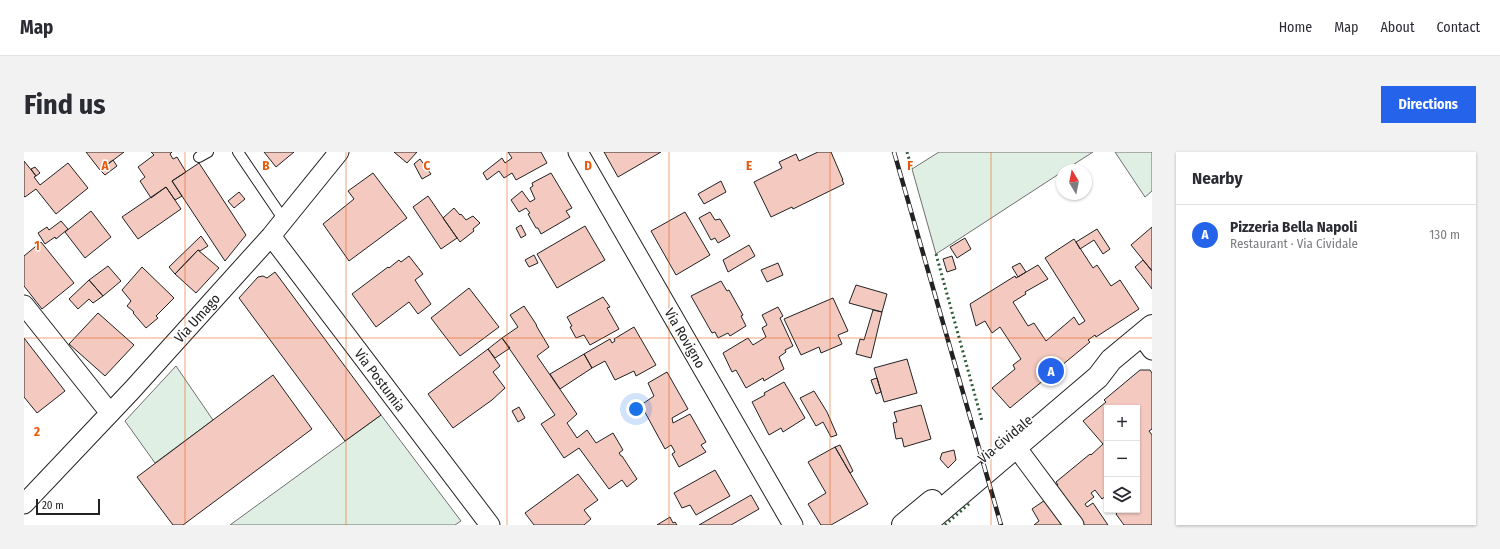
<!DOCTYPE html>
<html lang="en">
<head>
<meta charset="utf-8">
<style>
	body { margin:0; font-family:"Fira Sans Condensed",sans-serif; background:#f2f2f3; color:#2b2b33 }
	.controls { position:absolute; right:12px; bottom:12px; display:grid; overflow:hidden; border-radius:0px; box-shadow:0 1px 3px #0004 }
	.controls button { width:36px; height:36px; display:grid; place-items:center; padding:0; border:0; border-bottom:1px solid #e1e1e2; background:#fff; color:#2b2b33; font:20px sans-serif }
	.compass { position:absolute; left:1032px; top:12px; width:36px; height:36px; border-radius:50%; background:#fff; box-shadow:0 1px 3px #0004; rotate:350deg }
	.scale { position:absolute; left:12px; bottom:10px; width:64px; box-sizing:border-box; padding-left:4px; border:2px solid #222; border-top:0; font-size:11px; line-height:14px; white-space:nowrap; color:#222; -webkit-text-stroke:3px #fff; paint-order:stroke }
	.you { position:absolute; left:612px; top:257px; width:14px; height:14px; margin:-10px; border:3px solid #fff; border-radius:50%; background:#1a73e8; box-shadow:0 0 0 6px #1a73e833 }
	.badge { display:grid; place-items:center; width:26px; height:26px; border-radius:50%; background:#2563eb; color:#fff; font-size:13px; font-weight:700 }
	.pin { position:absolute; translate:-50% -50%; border:2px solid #fff; box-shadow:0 1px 4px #0006 }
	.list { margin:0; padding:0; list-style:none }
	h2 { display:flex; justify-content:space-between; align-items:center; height:52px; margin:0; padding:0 16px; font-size:17px }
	h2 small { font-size:13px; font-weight:400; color:#7c7c81 }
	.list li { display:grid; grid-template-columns:26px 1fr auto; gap:12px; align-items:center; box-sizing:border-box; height:60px; padding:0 16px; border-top:1px solid #e1e1e2 }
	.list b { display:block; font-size:15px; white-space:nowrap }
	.list p { margin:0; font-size:13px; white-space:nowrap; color:#7c7c81 }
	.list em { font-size:13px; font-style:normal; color:#7c7c81 }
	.icon { flex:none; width:22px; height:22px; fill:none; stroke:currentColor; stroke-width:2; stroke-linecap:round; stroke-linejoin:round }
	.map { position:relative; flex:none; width:1128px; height:373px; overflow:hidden; border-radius:0px }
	header { display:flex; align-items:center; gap:24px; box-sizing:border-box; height:56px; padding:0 20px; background:#fff; border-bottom:1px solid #e1e1e2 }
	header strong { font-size:19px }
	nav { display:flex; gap:22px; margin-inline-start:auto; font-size:14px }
	.intro { display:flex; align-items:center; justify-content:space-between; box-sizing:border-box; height:96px; padding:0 24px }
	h1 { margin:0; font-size:28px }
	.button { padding:10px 18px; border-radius:0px; background:#2563eb; color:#fff; font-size:14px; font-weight:700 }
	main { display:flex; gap:24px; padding:0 24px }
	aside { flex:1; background:#fff; border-radius:0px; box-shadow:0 1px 3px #0004 }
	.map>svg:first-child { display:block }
</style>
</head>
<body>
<header>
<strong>Map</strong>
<nav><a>Home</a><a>Map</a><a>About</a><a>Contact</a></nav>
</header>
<div class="intro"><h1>Find us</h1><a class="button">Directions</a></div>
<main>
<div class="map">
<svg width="1128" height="373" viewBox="0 0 1128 373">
	<rect width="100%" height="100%" fill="#fff"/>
	<path fill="#e0efe3" stroke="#6f6f6f" d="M915,0h154l-28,18h-3v2l-126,82 -24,-85z
		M1091,0h37v39l-7,6z
		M152,214l37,54 -58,43 -30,-42z
		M357,263l80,106 -6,4h-225z"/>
	<path fill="#f3c9c0" stroke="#222" d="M62,0h38l-24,18z
		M127,0h21l-2,2 3,5 4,-2 9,15 -14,9 10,15 -7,4 -9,-13 -15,11 -11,-17 5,-4 -7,-10 16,-12z
		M240,0h30l-18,15z
		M370,0h23l-10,11z
		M484,0h33l6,11 -31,17 -4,-7 -8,5 -5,-7 -12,9 -4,-7 19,-15 3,5 7,-5z
		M580,0h57l-43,25z
		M794,0h13l12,28h-1l2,4 -51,25 -1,-2 -21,10 -17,-35 28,-14 -3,-6 17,-8 3,7z
		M396,7l11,15 -9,5 -8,-15z
		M89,8l4,6 -12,9 -5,-5z
		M0,9l12,15 -2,1 6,8 28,-22 20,25 -32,26 -20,-25 -11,8 -1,-1z
		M175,11l47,72 -21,26 -53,-80z
		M11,15l5,6 -4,3 -5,-7z
		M349,21l34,45 -58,43 -26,-37 31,-25 -6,-8z
		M527,21l21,35 -6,3 4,6 -29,17 -3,-6h-2l-8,-14 2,-1 -4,-5 -7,4 -8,-12 11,-9 8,11 5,-3 -5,-11 3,-2 -1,-3z
		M697,29l5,11 -22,12 -6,-10z
		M142,35l15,22 -43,30 -16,-22z
		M215,40l6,7 -11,9 -6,-7z
		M404,44l29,42 -16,11 -28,-42z
		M430,56l6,7 1,-1 5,6 7,-4 7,7 -7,6 1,2 -14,11 -17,-24z
		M67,59l20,26 -26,21 -20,-26z
		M661,60l25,43 -34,20 -25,-44z
		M686,60l5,8 5,-1 10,17 -12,7 -3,-5 -4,2 -12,-22z
		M37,69l7,8 -12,10 -1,-2 -10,7 -7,-11 9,-6 2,3z
		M497,73l5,10 -5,3 -5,-10z
		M561,74l20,34 -48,28 -20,-34z
		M1128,75v44l-21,-26z
		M1073,77l13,20 -7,5 -9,-14 -14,9 -4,-7z
		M177,84l7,10 -8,5 -2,-1 -23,24 -6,-7z
		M941,86l6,11 -14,9 -7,-11z
		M1050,87l19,29 4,-3 14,21 9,-6 19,29 -43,28 -1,-2 -7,5 2,2 -80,66 -18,-20 23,-19 -2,-4 8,-6 -21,-32 -8,6 -7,-12 -9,5 -6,-22 45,-28 1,2 22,-13 10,14 -23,13 1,2 -13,8 15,24 6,-3 12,18 28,-24 5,8 6,-4 -40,-63z
		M17,90l33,41 -32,26 -18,-23v-30z
		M725,93l6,11 -27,16 -5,-12z
		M174,98l21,18 -23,25 -21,-19z
		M510,103l4,8 -9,4 -4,-7z
		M385,104l14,18 -8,6 16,24 -13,10 -9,-12 -33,25 -24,-33 36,-27 1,1 10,-8 2,2z
		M928,104l4,13 -9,3 -4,-13z
		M1119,108l9,11v18l-17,-22z
		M754,111l5,12 -16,7 -6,-12z
		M996,111l6,9 -8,5 -6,-10z
		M84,114l13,15 -18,15 -14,-16z
		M118,115l32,31 -18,18 2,2 -12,10 -13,-15 1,-1 -7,-6 4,-5 -9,-11z
		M251,120l106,143 -36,26 -106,-143 19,-21 5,-1 4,2z
		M65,128l14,16 -10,7 -4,-4 -11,10 -9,-10z
		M697,129l6,10 2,-1 14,25 -2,1 5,10 -16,10 -2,-3 -10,5 -3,-6 -3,1 -21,-37z
		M832,133l31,9 -5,18 -33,-9z
		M445,136l30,39 -39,29 -29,-38z
		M579,145l7,10 -3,1 12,21 -29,16 -6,-10 -8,3 -6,-11 2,-1 -5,-9z
		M809,146l15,33 -10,4 4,9 -21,9 -2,-6 -18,8 -17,-36z
		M500,154l12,18 1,3 12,20 -12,9 40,58 -10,9 10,15 10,-8 9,13 17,-10 10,17 -4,3 2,3h1l15,23 -10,8 -5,-7 -13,9 -30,-41 -15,10 -23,-34 14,-9 -53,-77 16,-11 -8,-12z
		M754,155l5,9 -3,2 13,28 -8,4 1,2 -7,5 5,12 -20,12 -1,-3 -17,10 -10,-18 -4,2 -9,-19 25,-15 5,7 13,-8 -4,-9 5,-3 -5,-10z
		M849,158l9,2 -11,46 -15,-4 4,-15 4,1z
		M74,161l36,32 -29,31 -36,-32z
		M610,175l22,38 -20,11 -2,-5 -19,9 -10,-19 -13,7 -8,-14 26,-15 2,4 3,-2 -1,-2z
		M0,186l41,53 -28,22 -13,-16z
		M478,186l8,10 -15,10 -7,-9z
		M464,197l12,17 -7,6 12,16 -13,12 -39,28 -25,-34z
		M560,202l8,14 -32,21 -10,-15z
		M883,207l10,34 -33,9 -10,-34z
		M1116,218h10l2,3v56l-3,2 3,4v90h-28l-8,-11 4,-4h17v-102h-30v87l-5,4 -7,-9 -4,3 3,4 -9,7 2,3 6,-4 15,22h-28l-27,-36 5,-4 -2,-3 34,-28 1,1 12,-11 -20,-23 23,-19 -2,-2z
		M643,220l21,37 -16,9 1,5 17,-9 16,28 -5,3 5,7 -27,15 -7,-13 3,-2 -4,-7 -6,4 -24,-44 13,-9 -6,-13z
		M249,223l39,54 -129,96h-10l-36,-48z
		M853,226l4,14 -5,2 -5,-14z
		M760,230l21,36 -22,14 -2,-4 -12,7 -17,-33 13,-7 -1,-2z
		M790,239l13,21 10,23 -6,2 -8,-15 -7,4 -16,-28z
		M897,253l10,34 -27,8 -2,-9 -6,1 -3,-16 4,-1 -3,-10z
		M495,255l6,11 -7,4 -6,-11z
		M816,293l13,26 -3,2 -15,-26z
		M811,295l33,57 -37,21h-10l-13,-21 18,-11 -18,-31z
		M930,298l2,10 -8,8 -8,-9 2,-6z
		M691,318l15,26 -34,19 -6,-10 -8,3 -8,-15z
		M554,322l20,26 -14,10 7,9 -7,6h-50l-9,-12z
		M727,343l8,14 -28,16h-32z
		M1024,346l18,27h-32l5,-4 -7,-12z
		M646,365l3,6 2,-1 2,3h-20z"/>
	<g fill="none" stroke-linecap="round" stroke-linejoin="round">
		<defs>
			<path id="lane" d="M214,0l46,68
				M175,5l9,-5"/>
			<path id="street" d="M554,0l215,373
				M247,84l219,289
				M0,153l86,108
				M1117,183l11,15
				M992,295l58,78
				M0,352l108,-114 139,-154 68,-84"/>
			<path id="primary" d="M879,373l29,-24
				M900,373l174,-148 13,-17 41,-34"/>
		</defs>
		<use href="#lane" stroke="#222" stroke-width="12"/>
		<use href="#street" stroke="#222" stroke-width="21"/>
		<use href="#primary" stroke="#222" stroke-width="24"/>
		<use href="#lane" stroke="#fff" stroke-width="10"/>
		<use href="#street" stroke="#fff" stroke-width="19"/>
		<use href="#primary" stroke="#fff" stroke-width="22"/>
		<defs>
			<path id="rail" d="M870,0l107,373"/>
		</defs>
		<use href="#rail" stroke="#222" stroke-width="4.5"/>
		<use href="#rail" stroke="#fff" stroke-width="3" stroke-dasharray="9" stroke-linecap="butt"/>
		<path stroke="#2f5e38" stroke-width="3" stroke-dasharray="2 3" stroke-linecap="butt" d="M883,0l5,17
			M912,102l46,167
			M921,373l25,-22"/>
	</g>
	<path fill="none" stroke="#e8590c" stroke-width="1" stroke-opacity="0.55" d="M161,0v373M322,0v373M483,0v373M645,0v373M806,0v373M967,0v373M0,186h1128"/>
	<g text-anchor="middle" stroke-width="3" stroke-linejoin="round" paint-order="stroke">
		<g font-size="14" fill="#222" stroke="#fff">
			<text transform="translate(173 166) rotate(-48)" y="5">Via Umago</text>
			<text transform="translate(661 186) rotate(60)" y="5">Via Rovigno</text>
			<text transform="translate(356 228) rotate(53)" y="5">Via Postumia</text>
			<text transform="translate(981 287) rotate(-40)" y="5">Via Cividale</text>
		</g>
	</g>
	<g font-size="13" text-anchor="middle" font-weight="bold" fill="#e8590c" stroke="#fff" stroke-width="3" stroke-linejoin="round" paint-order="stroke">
		<text x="81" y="18">A</text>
		<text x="242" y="18">B</text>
		<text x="403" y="18">C</text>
		<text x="564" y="18">D</text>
		<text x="725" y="18">E</text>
		<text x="886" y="18">F</text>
		<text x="13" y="98">1</text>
		<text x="13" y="284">2</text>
	</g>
</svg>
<div class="controls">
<button>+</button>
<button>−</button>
<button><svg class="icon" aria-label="layers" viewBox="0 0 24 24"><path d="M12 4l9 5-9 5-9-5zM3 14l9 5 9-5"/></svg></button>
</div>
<svg class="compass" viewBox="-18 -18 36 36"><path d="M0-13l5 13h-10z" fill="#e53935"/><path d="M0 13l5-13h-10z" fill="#7c7c81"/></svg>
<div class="scale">20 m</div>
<div class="you"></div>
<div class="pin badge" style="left:1027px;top:219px">A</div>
</div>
<aside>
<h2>Nearby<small></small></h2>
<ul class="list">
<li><span class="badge">A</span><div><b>Pizzeria Bella Napoli</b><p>Restaurant · Via Cividale</p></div><em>130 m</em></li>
</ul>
</aside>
</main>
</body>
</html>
